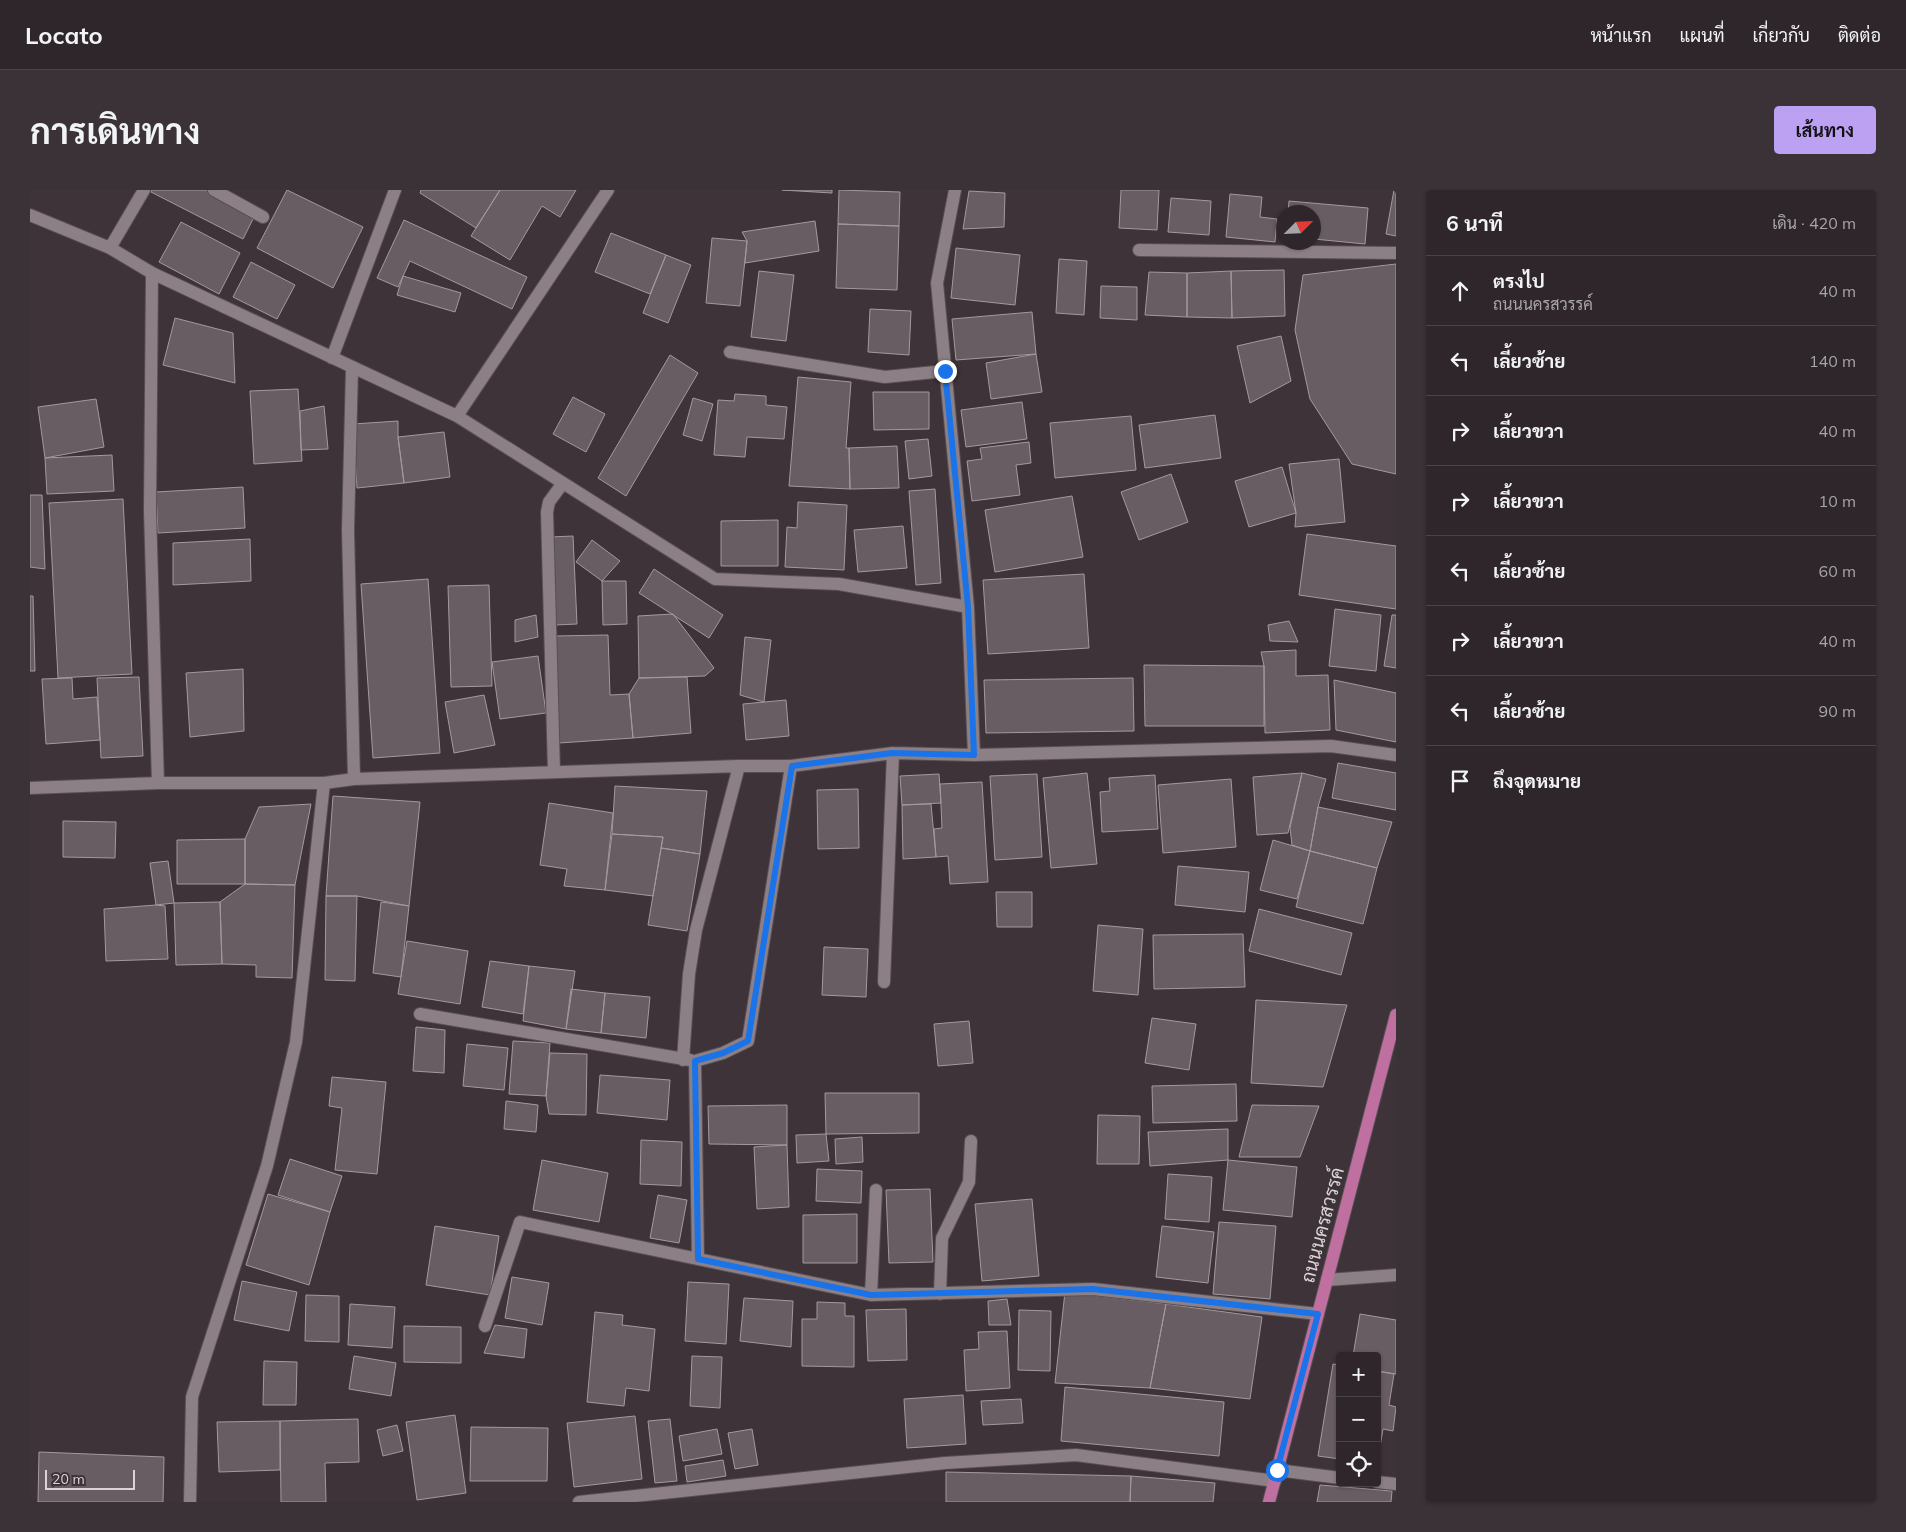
<!DOCTYPE html>
<html lang="th">
<head>
<meta charset="utf-8">
<style>
	body { margin:0; font-family:Mulish,Sarabun,sans-serif; background:#3a3236; color:#f1f3f6 }
	.controls { position:absolute; right:15px; bottom:15px; display:grid; overflow:hidden; border-radius:5px; box-shadow:0 1px 4px #0004 }
	.controls button { width:45px; height:45px; display:grid; place-items:center; padding:0; border:0; border-bottom:1px solid #494347; background:#2e262a; color:#f1f3f6; font:25px sans-serif }
	.compass { position:absolute; left:1246px; top:15px; width:45px; height:45px; border-radius:50%; background:#2e262a; box-shadow:0 1px 4px #0004; rotate:66deg }
	.scale { position:absolute; left:15px; bottom:12px; width:90px; box-sizing:border-box; padding-left:5px; border:2px solid #dbd4d8; border-top:0; font-size:14px; line-height:18px; white-space:nowrap; color:#dbd4d8; -webkit-text-stroke:4px #3d3338; paint-order:stroke }
	.stop { position:absolute; width:15px; height:15px; margin:-11px; border:4px solid #1a73e8; border-radius:50%; background:#fff }
	.stop.end { background:#1a73e8; border-color:#fff; box-shadow:0 1px 5px #0008 }
	.list { margin:0; padding:0; list-style:none }
	h2 { display:flex; justify-content:space-between; align-items:center; height:65px; margin:0; padding:0 20px; font-size:21px }
	h2 small { font-size:16px; font-weight:400; color:#a7a5a8 }
	.list li { display:grid; grid-template-columns:32px 1fr auto; gap:15px; align-items:center; box-sizing:border-box; height:70px; padding:0 20px; border-top:1px solid #494347 }
	.list b { display:block; font-size:19px; white-space:nowrap }
	.list p { margin:0; font-size:16px; white-space:nowrap; color:#a7a5a8 }
	.list em { font-size:16px; font-style:normal; color:#a7a5a8 }
	.icon { flex:none; width:28px; height:28px; fill:none; stroke:currentColor; stroke-width:2; stroke-linecap:round; stroke-linejoin:round }
	.map { position:relative; flex:none; width:1366px; height:1312px; overflow:hidden; border-radius:5px }
	header { display:flex; align-items:center; gap:30px; box-sizing:border-box; height:70px; padding:0 25px; background:#2e262a; border-bottom:1px solid #494347 }
	header strong { font-size:24px }
	nav { display:flex; gap:28px; margin-inline-start:auto; font-size:18px }
	.intro { display:flex; align-items:center; justify-content:space-between; box-sizing:border-box; height:120px; padding:0 30px }
	h1 { margin:0; font-size:35px }
	.button { padding:12px 22px; border-radius:5px; background:#bca0f2; color:#111; font-size:18px; font-weight:700 }
	main { display:flex; gap:30px; padding:0 30px }
	aside { flex:1; background:#2e262a; border-radius:5px; box-shadow:0 1px 4px #0004 }
	.map>svg:first-child { display:block }
</style>
</head>
<body>
<header>
<strong>Locato</strong>
<nav><a>หน้าแรก</a><a>แผนที่</a><a>เกี่ยวกับ</a><a>ติดต่อ</a></nav>
</header>
<div class="intro"><h1>การเดินทาง</h1><a class="button">เส้นทาง</a></div>
<main>
<div class="map">
<svg width="1366" height="1312" viewBox="0 0 1366 1312">
	<rect width="100%" height="100%" fill="#3d3338"/>
	<path fill="#685d63" stroke="#a5999f" d="M122,0h54l49,25 -12,24 -92,-47z
		M257,0l76,37 -30,61 -76,-40z
		M391,0h79l-24,38 -56,-35z
		M470,0h76l-16,27 -18,-11 -32,54 -39,-24z
		M752,0h50v3z
		M809,0l61,2 -1,34 -61,-2z
		M1091,0h38l-2,40 -38,-2z
		M1364,0h2v46l-10,-2z
		M939,1l36,2 -1,34 -41,2z
		M1200,4l32,3 -2,20 17,2 -2,23 -49,-5z
		M1141,8l40,3 -2,34 -41,-3z
		M1259,11l79,7 -3,36 -51,-5v-27h-26z
		M374,30l123,57 -15,32 -102,-48 -12,26 -21,-9z
		M785,31l4,30 -74,12 2,-22 -5,-9z
		M151,32l59,31 -21,41 -60,-32z
		M808,34l61,2 -2,64 -61,-2z
		M581,43l55,22 -16,39 -55,-22z
		M682,48l35,3 -7,65 -34,-3z
		M926,58l64,7 -5,50 -64,-7z
		M636,65l25,10 -23,58 -25,-10z
		M1029,69l28,2 -3,54 -28,-2z
		M221,72l44,23 -18,34 -44,-22z
		M1366,74v210l-44,-10 -42,-65 -15,-69 8,-55z
		M1254,80l1,46 -53,2 -1,-47z
		M729,81l35,4 -8,66 -35,-4z
		M1201,81l1,47 -45,-1v-44z
		M1119,82l38,1v44l-42,-2z
		M373,86l58,17 -6,19 -58,-17z
		M1071,96l36,1v33l-37,-2z
		M840,119l41,2 -2,44 -41,-3z
		M1002,122l4,42 -80,6 -4,-41z
		M145,128l58,15 2,50 -72,-18z
		M1251,146l10,45 -41,22 -13,-57z
		M1006,164l6,38 -51,7 -5,-36z
		M640,165l28,18 -72,123 -28,-18z
		M768,187l53,5 -5,66h3l1,41 -61,-3z
		M268,199l4,72 -48,3 -4,-73z
		M843,202h56v37l-55,1z
		M705,204l31,2v9l21,2 -3,32 -37,-2 -2,20 -31,-2 4,-55 16,1z
		M543,207l32,17 -19,38 -33,-18z
		M663,208l20,6 -11,37 -19,-6z
		M66,209l8,48 -59,11 -7,-51z
		M992,212l5,37 -61,8 -5,-37z
		M294,216l4,43 -27,1 -1,-39z
		M1185,225l6,43 -76,10 -6,-43z
		M1101,226l5,54 -81,8 -5,-55z
		M368,231v16l6,46 -47,5 -4,-64z
		M414,242l6,45 -46,6 -6,-46z
		M898,249l4,37 -23,3 -4,-38z
		M999,252l2,21 -15,2 4,30 -48,6 -5,-40 15,-2 -2,-11z
		M867,256l2,42 -49,1 -1,-41z
		M82,265l2,36 -67,3 -2,-36z
		M1309,269l6,63 -50,5 1,-14 -7,-49z
		M1252,277l14,46 -47,14 -14,-46z
		M1141,284l17,48 -49,18 -18,-48z
		M213,297l2,41 -87,5 -2,-41z
		M905,299l6,94 -25,2 -7,-94z
		M0,305h12l3,74 -15,-2z
		M1042,306l11,61 -88,15 -10,-62z
		M93,309l9,175 -74,4 -9,-175z
		M768,312l49,3 -3,65 -59,-3 2,-40 10,1z
		M748,330v46h-57v-45z
		M873,336l4,42 -49,4 -4,-42z
		M1277,344l89,12v63l-97,-14z
		M543,346l4,88 -22,1 -5,-88z
		M220,349l1,42 -78,4v-42z
		M562,350l28,21 -18,20 -26,-19z
		M624,379l69,46 -14,23 -70,-45z
		M1054,384l5,74 -101,6 -5,-74z
		M398,389l12,174 -67,5 -12,-174z
		M572,391h24l1,43 -24,1z
		M459,395l3,101 -41,1 -3,-101z
		M0,406h3l2,75h-5z
		M1305,419l46,6 -5,56 -47,-5z
		M643,424l41,54 -9,8 -66,2 -1,-62z
		M506,425l2,22 -23,5v-22z
		M1362,425h4v53l-12,-2z
		M1259,431l9,21 -28,-1 -2,-16z
		M578,445l2,60 19,-1 4,44 -74,5 -4,-107z
		M715,447l26,3 -7,62 -24,-7z
		M1266,460v26l32,-1 2,55 -65,3 -1,-67 -3,-14z
		M508,466l8,57 -46,6 -8,-57z
		M1114,475l120,1v60h-119z
		M213,479l1,62 -54,6 -4,-64z
		M109,487l4,79 -42,2 -4,-80z
		M657,487l4,56 -58,5 -4,-44 10,-16z
		M42,488l1,21 24,-2 3,43 -54,4 -4,-65z
		M1103,488l1,53 -148,2 -2,-53z
		M1304,490l62,13v49l-60,-12z
		M454,505l11,50 -41,8 -9,-51z
		M756,510l3,36 -43,4 -3,-36z
		M1308,573l58,10v37l-64,-12z
		M1057,583l10,91 -46,4 -8,-90z
		M1272,583l-14,60 -31,2 -4,-58z
		M1272,583l24,6 -8,28 -8,44 -18,-6 -2,-17z
		M909,584l2,29 -39,2 -2,-29z
		M1007,584l5,83 -47,3 -5,-84z
		M1125,585l3,54 -56,3 -2,-40 10,-1 -1,-13z
		M1201,589l5,68 -73,6 -5,-68z
		M952,592l6,100 -38,2 -2,-28 -12,1 -2,-28 8,-1 -2,-44z
		M585,596l92,5 -7,63 -39,-6 2,-11 -51,-3z
		M828,599l1,59 -41,1 -1,-59z
		M303,606l87,6 -11,104 -52,-10h-31z
		M519,613l64,10 -8,77 -41,-4 3,-17 -27,-4z
		M281,614l-16,81 -50,-1v-45l14,-32z
		M901,614l5,53 -33,2 -1,-54z
		M1288,617l74,15 -15,46 -67,-17z
		M33,631l53,1 -1,36 -52,-1z
		M582,644l51,3 -10,59 -48,-6z
		M215,649v45h-68v-44z
		M1243,650l37,11 -13,48 -37,-9z
		M631,658l39,6 -13,77 -39,-6z
		M1280,661l67,17 -14,56 -67,-17z
		M138,671l6,42 -18,2 -6,-42z
		M1148,676l71,6 -4,40 -70,-7z
		M215,694l50,1 -3,93 -36,-1v-12l-34,-1 -2,-62z
		M966,702h36v35h-35z
		M296,706h31l-2,85 -30,-1z
		M190,712l2,62 -46,1 -2,-62z
		M351,712l28,4 -8,71 -28,-4z
		M126,715l9,1 3,53 -62,2 -2,-52z
		M1229,719l93,24 -11,42 -92,-24z
		M1068,735l45,4 -5,66 -45,-4z
		M1213,744l2,53 -91,2 -1,-54z
		M377,751l61,10 -8,53 -62,-10z
		M794,757l44,2 -2,48 -44,-2z
		M460,771l39,5 -6,48 -41,-7z
		M499,776l46,5 -9,58 -43,-8z
		M541,799l34,4 -4,40 -35,-4z
		M575,803l45,4 -4,41 -45,-5z
		M1226,810l91,5 -24,82 -72,-4z
		M1122,828l44,6 -7,46 -44,-7z
		M939,831l4,42 -35,3 -4,-42z
		M386,837l29,3 -1,43 -31,-2z
		M483,851l37,2 -4,53 -37,-2z
		M437,854l41,4 -4,42 -41,-4z
		M520,863l37,1 -1,61 -37,-1 -3,-18z
		M570,885l70,5 -3,40 -70,-7z
		M302,887l54,5 -9,92 -42,-4 7,-62 -13,-2z
		M1206,894l1,37 -84,2 -1,-37z
		M795,903h94v40l-93,1z
		M476,911l32,4 -2,27 -32,-3z
		M757,915v40l-78,-1 -1,-38z
		M1222,915l67,1 -19,51h-61z
		M1068,925l42,1 -1,48h-42z
		M1198,939v31l-78,6 -2,-34z
		M796,944l3,27 -32,2 -1,-28z
		M832,947l1,25 -27,2 -1,-25z
		M611,950l41,2 -1,44 -41,-2z
		M757,955l2,62 -32,2 -3,-62z
		M260,969l52,17 -12,36 -52,-17z
		M512,970l66,13 -9,49 -66,-12z
		M1198,970l69,7 -5,50 -69,-7z
		M787,979l45,2 -1,32 -45,-2z
		M1138,984l44,3 -3,45 -44,-3z
		M900,999l3,73 -44,1 -3,-73z
		M238,1004l62,18 -21,73 -63,-20z
		M628,1005l29,5 -8,43 -29,-5z
		M1002,1009l7,77 -57,5 -7,-77z
		M827,1024v49h-54v-48z
		M1189,1032l57,4 -6,73 -57,-5z
		M405,1036l64,10 -9,59 -64,-10z
		M1132,1036l52,6 -6,51 -52,-6z
		M482,1087l37,6 -7,42 -37,-7z
		M212,1091l55,11 -8,39 -55,-11z
		M658,1092l41,2 -3,60 -41,-3z
		M1035,1102l101,12 -16,84 -95,-5z
		M276,1105l33,1v46l-34,-1z
		M714,1108l49,3 -2,46 -51,-6z
		M977,1109l4,26h-22l-1,-24z
		M787,1112l28,1v13h9v51l-52,-1v-47h15z
		M320,1114l45,3 -3,41 -44,-3z
		M1136,1114l96,13 -12,82 -100,-11z
		M876,1119l1,51 -39,1 -2,-51z
		M989,1120l32,1 -1,60 -32,-1z
		M565,1122l28,3 -1,10 33,4 -6,62 -23,-3 -2,18 -37,-4z
		M1330,1124l36,6v54l-19,-3v-15h-24z
		M465,1135l32,4 -3,29 -40,-5z
		M374,1136l57,1v36l-57,-1z
		M977,1141l3,57 -44,3 -2,-41 15,-1 -1,-17z
		M324,1166l42,7 -5,33 -42,-7z
		M662,1166l30,1 -2,51 -30,-2z
		M234,1171l33,1 -1,43h-33z
		M1303,1174l7,1v94l-22,-3z
		M1347,1181l17,3 -5,31 7,2 -3,24 -10,-2 -6,36z
		M1035,1197l159,15 -5,54 -158,-15z
		M933,1205l3,49 -59,4 -3,-49z
		M991,1209l2,24 -40,2 -2,-24z
		M425,1225l11,78 -49,7 -11,-78z
		M605,1226l7,63 -68,8 -7,-64z
		M328,1229l1,43 -34,1 1,39h-45l-1,-81z
		M640,1229l7,62 -22,2 -7,-62z
		M250,1231v49l-61,2 -2,-50z
		M367,1235l6,26 -20,5 -6,-26z
		M441,1237l77,1 -1,53h-77z
		M687,1239l5,25 -39,7 -4,-25z
		M722,1239l6,36 -23,4 -7,-36z
		M9,1262l125,5 -1,45h-125z
		M693,1270l3,16 -39,6 -2,-16z
		M916,1282l185,4 -1,26h-184z
		M1101,1286l84,7 -2,19h-83z
		M1290,1295l72,6 -1,11h-74z"/>
	<g fill="none" stroke-linecap="round" stroke-linejoin="round">
		<defs>
			<path id="minor" d="M184,0l49,27
				M925,0l-18,93 31,324 6,148
				M0,25l80,33 42,25 305,143 258,163 124,5 129,23
				M80,58l34,-58
				M1109,60l257,3
				M122,83l-2,238 8,272
				M700,162l155,25 60,-6
				M302,168l63,-168
				M322,178l-4,162 6,249
				M427,226l151,-226
				M524,582l-7,-260 2,-10 14,-19
				M0,598l128,-5h166l30,-4 385,-13h52l102,-13 81,2 357,-9 65,9
				M854,792l9,-229
				M390,824l270,46
				M653,870l6,-86 7,-44 43,-164
				M668,1069l-3,-198 28,-8 25,-12 43,-275
				M1297,1090l69,-5
				M910,1104l2,-56 27,-56 2,-41
				M841,1105l5,-105
				M455,1136l35,-104 351,73 222,-6 225,25
				M1247,1280l63,8
				M1347,1292l19,2
				M160,1312l2,-105 75,-231 29,-124 28,-259
				M549,1312l366,-39 131,-8 199,26"/>
			<path id="primary" d="M1239,1312l127,-487"/>
		</defs>
		<use href="#minor" stroke="#574f54" stroke-width="14"/>
		<use href="#primary" stroke="#574f54" stroke-width="14"/>
		<use href="#minor" stroke="#8c8086" stroke-width="12"/>
		<use href="#primary" stroke="#c070a0" stroke-width="12"/>
	</g>
	<g fill="none" stroke-linecap="round" stroke-linejoin="round">
		<path stroke="#1a73e8" stroke-width="6" d="M915,181l23,236 6,148 -82,-2 -100,13 -44,275 -25,12 -28,8 3,198 173,36 222,-6 225,25 -41,156"/>
	</g>
	<g text-anchor="middle" stroke-width="4.5" stroke-linejoin="round" paint-order="stroke">
		<g font-size="19" fill="#dbd4d8" stroke="#3d3338">
			<text transform="translate(1292 1035) rotate(-75)" y="7">ถนนนครสวรรค์</text>
		</g>
	</g>
</svg>
<div class="controls">
<button>+</button>
<button>−</button>
<button><svg class="icon" aria-label="locate" viewBox="0 0 24 24"><circle cx="12" cy="12" r="6"/><path d="M12 2v4M12 18v4M2 12h4M18 12h4"/></svg></button>
</div>
<svg class="compass" viewBox="-18 -18 36 36"><path d="M0-13l5 13h-10z" fill="#e53935"/><path d="M0 13l5-13h-10z" fill="#a7a5a8"/></svg>
<div class="scale">20 m</div>
<div class="stop" style="left:1247px;top:1280px"></div>
<div class="stop end" style="left:915px;top:181px"></div>
</div>
<aside>
<h2>6 นาที<small>เดิน · 420 m</small></h2>
<ul class="list">
<li><svg class="icon" aria-label="ahead" viewBox="0 0 24 24"><path d="M12 20V5M6 11l6-6 6 6"/></svg><div><b>ตรงไป</b><p>ถนนนครสวรรค์</p></div><em>40 m</em></li>
<li><svg class="icon" aria-label="left" viewBox="0 0 24 24"><path d="M17 20v-9H6M10 6l-5 5 5 5"/></svg><div><b>เลี้ยวซ้าย</b></div><em>140 m</em></li>
<li><svg class="icon" aria-label="right" viewBox="0 0 24 24"><path d="M7 20v-9h11M14 6l5 5-5 5"/></svg><div><b>เลี้ยวขวา</b></div><em>40 m</em></li>
<li><svg class="icon" aria-label="right" viewBox="0 0 24 24"><path d="M7 20v-9h11M14 6l5 5-5 5"/></svg><div><b>เลี้ยวขวา</b></div><em>10 m</em></li>
<li><svg class="icon" aria-label="left" viewBox="0 0 24 24"><path d="M17 20v-9H6M10 6l-5 5 5 5"/></svg><div><b>เลี้ยวซ้าย</b></div><em>60 m</em></li>
<li><svg class="icon" aria-label="right" viewBox="0 0 24 24"><path d="M7 20v-9h11M14 6l5 5-5 5"/></svg><div><b>เลี้ยวขวา</b></div><em>40 m</em></li>
<li><svg class="icon" aria-label="left" viewBox="0 0 24 24"><path d="M17 20v-9H6M10 6l-5 5 5 5"/></svg><div><b>เลี้ยวซ้าย</b></div><em>90 m</em></li>
<li><svg class="icon" aria-label="arrive" viewBox="0 0 24 24"><path d="M6 21V4h12l-3 4 3 4H6"/></svg><div><b>ถึงจุดหมาย</b></div></li>
</ul>
</aside>
</main>
</body>
</html>
